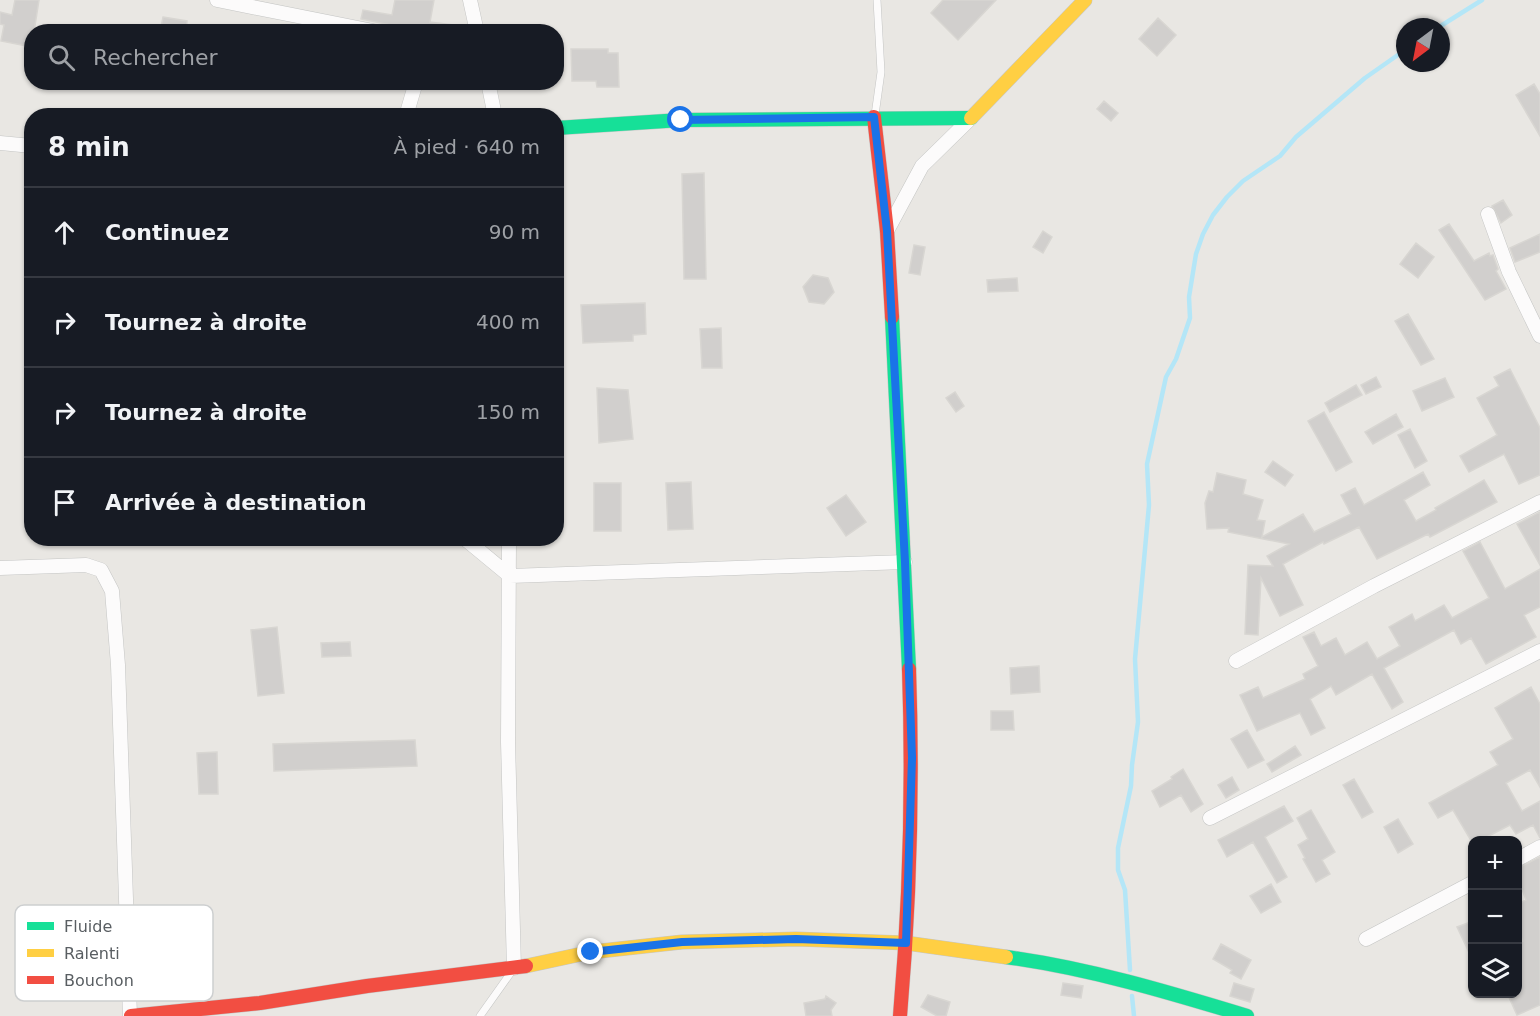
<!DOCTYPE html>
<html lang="fr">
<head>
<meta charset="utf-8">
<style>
	body { margin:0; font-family:"DejaVu Sans",sans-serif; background:#20242c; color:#f1f3f6 }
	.controls { position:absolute; right:18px; bottom:18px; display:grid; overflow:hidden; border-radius:12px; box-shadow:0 2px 4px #0004 }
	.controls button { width:54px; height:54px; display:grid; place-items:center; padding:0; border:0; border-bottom:2px solid #363941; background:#171b24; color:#f1f3f6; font:30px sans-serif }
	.compass { position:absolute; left:1396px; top:18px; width:54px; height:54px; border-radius:50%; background:#171b24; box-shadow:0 2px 4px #0004; rotate:212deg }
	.stop { position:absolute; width:18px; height:18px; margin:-14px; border:4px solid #1a73e8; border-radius:50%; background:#fff }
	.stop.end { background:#1a73e8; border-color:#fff; box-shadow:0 2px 6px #0008 }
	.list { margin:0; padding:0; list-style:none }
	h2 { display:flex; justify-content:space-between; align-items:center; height:78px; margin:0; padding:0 24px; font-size:26px }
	h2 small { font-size:20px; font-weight:400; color:#9ea1a6 }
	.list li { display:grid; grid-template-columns:39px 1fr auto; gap:18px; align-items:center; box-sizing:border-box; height:90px; padding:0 24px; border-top:2px solid #363941 }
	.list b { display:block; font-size:22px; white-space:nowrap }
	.list em { font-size:20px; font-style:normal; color:#9ea1a6 }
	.icon { flex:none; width:33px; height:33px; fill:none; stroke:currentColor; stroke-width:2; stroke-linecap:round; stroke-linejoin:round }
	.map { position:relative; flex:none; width:1540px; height:1016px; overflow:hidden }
	.search { position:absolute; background:#171b24; box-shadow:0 2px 4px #0004; left:24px; top:24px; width:540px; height:66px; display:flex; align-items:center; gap:15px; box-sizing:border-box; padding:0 21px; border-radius:24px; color:#9ea1a6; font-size:22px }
	.panel { position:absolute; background:#171b24; box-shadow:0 2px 4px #0004; left:24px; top:108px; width:540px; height:438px; border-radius:24px }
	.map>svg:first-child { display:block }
</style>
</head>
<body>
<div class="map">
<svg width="1540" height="1016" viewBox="0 0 1540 1016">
	<rect width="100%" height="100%" fill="#e9e7e3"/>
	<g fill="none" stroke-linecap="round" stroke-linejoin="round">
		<path stroke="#b4e6f7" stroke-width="4.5" d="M1439,27l43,-27
			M1130,970l-5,-80 -7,-20v-22l13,-62 1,-21 6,-43 -3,-63 14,-154 -2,-41 19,-87 10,-18 14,-41 -1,-21 7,-43 7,-20 10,-19 14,-18 16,-16 37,-25 16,-19 69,-59 40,-28
			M1132,996l2,20"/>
	</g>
	<path fill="#d1cfcd" stroke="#d8d6d2" stroke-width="1.5" d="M15,0h24l-5,32h-2v15l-31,-6 3,-16 -4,-1v-12l12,3z
		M395,0h39l-4,22 23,3v7h-28l-64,-13 2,-9 29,5z
		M943,0h53l-38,40 -27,-27z
		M163,17l24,4 -1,11h-26z
		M1158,18l18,17 -19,21 -18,-17z
		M571,49h37v4h10l1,34h-22l-1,-6h-24z
		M1534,84l6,10v42l-24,-41z
		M1104,101l14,12 -7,8 -14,-12z
		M704,173l2,106h-22l-2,-105z
		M1503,200l9,15 -11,8 -9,-17z
		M1449,224l25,37 15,-8 1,3 3,-1 5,14 -2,2 10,18 -21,11 -46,-70z
		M1043,231l9,6 -9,16 -10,-6z
		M1540,234v18l-25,10 -5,-14z
		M1416,243l18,14 -16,21 -18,-14z
		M914,245l11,2 -5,28 -11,-2z
		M813,275l15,3 6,14 -10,12 -15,-2 -6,-15z
		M1017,278l1,13 -30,1 -1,-12z
		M645,303l1,31 -13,1v6l-50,2 -2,-38z
		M1408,314l26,45 -13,6 -26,-44z
		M721,328l1,40h-20l-2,-39z
		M1510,369l30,59v47l-21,9 -15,-30 -35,18 -9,-16 37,-21 -20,-37 22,-12 -5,-9z
		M1376,377l5,10 -15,7 -5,-9z
		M1445,378l9,19 -32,14 -9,-20z
		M1356,385l6,10 -32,17 -5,-9z
		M597,388l31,2 5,49 -34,4z
		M955,392l9,14 -8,6 -10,-14z
		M1324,412l28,50 -16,9 -28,-50z
		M1396,414l7,13 -30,17 -8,-12z
		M1410,429l17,32 -12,7 -17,-33z
		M1273,461l20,14 -8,11 -20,-14z
		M1423,472l7,13 -26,15 12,21 20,-11 -1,-2 49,-28 13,22 -67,35 -2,-3 -51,25 -18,-32 -35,17 -1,-2 -40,22 20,41 -23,11 -19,-38 -3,57 -13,-1 3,-69 25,1 -6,-10 22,-12 -61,-12 1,-4 -22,1 -2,-26 4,-12 4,1 4,-19 29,7 -3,14 20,6 -6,20 8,1 -3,16 41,-23 11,18 37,-18 -10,-19 14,-7 9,17z
		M691,482l2,47 -25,1 -2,-47z
		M594,483h27v48h-27z
		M846,495l20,27 -20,14 -19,-28z
		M1540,512v53l-23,-41z
		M1480,542l25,47 35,-20v38l-16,8 12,22 -50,27 -15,-26 -10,6 -7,-14 -70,38 19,34 -11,7 -20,-35 -36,21 -5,-9 -21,13 15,29 -14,7 -11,-22 -43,18 -17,-36 18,-8 5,11 42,-19 -2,-5 15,-8 -15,-29 11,-5 7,14 15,-8 9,17 22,-13 10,17 23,-13 -11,-19 23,-13 3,7 29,-16 8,13 37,-20 -26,-47z
		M277,627l7,66 -26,3 -7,-66z
		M350,642l1,14 -29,1 -1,-14z
		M1039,666l1,26 -29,2 -1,-26z
		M1531,687l9,17v83l-10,-17 -24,13 16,28 18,-10v37l-7,-13 -17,9 -6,-9 -29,15h-8v4l-20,-34 -15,8 -9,-15 69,-38 -8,-13 23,-13 -18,-31z
		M991,711h22l1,19h-23z
		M1247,730l17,30 -16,8 -17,-29z
		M415,740l2,26 -143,5 -1,-27z
		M1295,746l6,9 -29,17 -5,-8z
		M217,752l1,42h-19l-2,-41z
		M1183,769l20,35 -12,8 -10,-17 -21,12 -8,-16 20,-12 -1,-2z
		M1232,777l7,13 -13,8 -8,-13z
		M1354,779l19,33 -11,6 -19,-33z
		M1284,806l9,15 -28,16 22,40 -10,6 -24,-41 -26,15 -9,-17z
		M1311,810l24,42 -13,8 8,14 -14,8 -13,-23 2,-1 -7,-13 10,-6 -11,-21z
		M1398,819l15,25 -15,9 -14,-26z
		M1540,857v148l-23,10 -10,-22h11v-50l5,-2 -5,-11v-26l8,-4 -8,-22v-10z
		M1271,884l10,18 -20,11 -11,-17z
		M1473,921v40l-16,-34z
		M1221,944l30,16 -10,19 -11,-6 2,-3 -19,-11z
		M1063,983l20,3 -2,12 -20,-3z
		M1234,983l20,6 -4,13 -20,-6z
		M928,995l22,7 -4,14h-9l-16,-9z
		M826,996l10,7 -5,7 1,6h-26l-2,-13 21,-4z"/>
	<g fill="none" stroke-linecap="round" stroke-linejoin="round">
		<defs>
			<path id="lane" d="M875,115l6,-43 -4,-72
				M480,1016l32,-45"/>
			<path id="street" d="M217,0l161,32
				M470,0l7,32
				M488,82l7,34
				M406,116l10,-34
				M0,143l32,3
				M1488,214l21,58 31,64
				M887,231l35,-65 48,-47
				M464,538l46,38 395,-14
				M509,538l-1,204 6,226
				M0,568l86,-3 15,5 11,21 6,74 12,351
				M1236,661l138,-75 166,-84
				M1210,818l330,-167
				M1518,859l22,-12
				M1366,939l106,-56"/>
			<path id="fast" d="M556,128l125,-8 290,-2
				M892,317l17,352
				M1006,957c82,11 162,35 241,59"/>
			<path id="slow" d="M971,118l114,-118
				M526,966l65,-14 91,-10 114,-3 110,4 100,14"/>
			<path id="jam" d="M874,117l13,114 5,86
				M131,1016l129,-13 107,-17 159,-20
				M900,1016c10,-116 13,-231 9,-347"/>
		</defs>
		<use href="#lane" stroke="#c4c5c4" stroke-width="8"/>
		<use href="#street" stroke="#c4c5c4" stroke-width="15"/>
		<use href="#fast" stroke="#c5c6c6" stroke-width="15"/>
		<use href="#slow" stroke="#c5c6c6" stroke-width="15"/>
		<use href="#jam" stroke="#c5c6c6" stroke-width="15"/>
		<use href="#lane" stroke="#fcfbfb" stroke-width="7"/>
		<use href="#street" stroke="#fcfbfb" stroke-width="14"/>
		<use href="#fast" stroke="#16e098" stroke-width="14"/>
		<use href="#slow" stroke="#ffcf43" stroke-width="14"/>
		<use href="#jam" stroke="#f24e42" stroke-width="14"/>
	</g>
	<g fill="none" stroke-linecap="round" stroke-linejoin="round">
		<path stroke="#1a73e8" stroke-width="8" d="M591,952l91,-10 114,-3 110,4 6,-185 -7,-196 -18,-331 -13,-114 -193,3"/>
	</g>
	<rect x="15" y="905" width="198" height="96" rx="9" fill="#fff" stroke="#cdcfd0" stroke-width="1.5"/>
	<rect x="27" y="922" width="27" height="8" fill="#16e098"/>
	<rect x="27" y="949" width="27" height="8" fill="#ffcf43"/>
	<rect x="27" y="976" width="27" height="8" fill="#f24e42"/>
	<g font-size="16" fill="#595e62">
		<text x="64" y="932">Fluide</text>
		<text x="64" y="959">Ralenti</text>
		<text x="64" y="986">Bouchon</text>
	</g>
</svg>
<div class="controls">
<button>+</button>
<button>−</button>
<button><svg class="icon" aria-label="layers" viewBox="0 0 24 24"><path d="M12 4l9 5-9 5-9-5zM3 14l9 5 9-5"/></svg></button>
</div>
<svg class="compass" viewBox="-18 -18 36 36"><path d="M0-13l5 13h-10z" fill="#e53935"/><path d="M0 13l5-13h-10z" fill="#9ea1a6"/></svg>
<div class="stop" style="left:681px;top:120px"></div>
<div class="stop end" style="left:591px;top:952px"></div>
<div class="search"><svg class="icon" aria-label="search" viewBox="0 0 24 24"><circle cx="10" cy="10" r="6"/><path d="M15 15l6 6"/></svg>Rechercher</div>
<section class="panel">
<h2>8 min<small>À pied · 640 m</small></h2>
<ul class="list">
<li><svg class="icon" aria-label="ahead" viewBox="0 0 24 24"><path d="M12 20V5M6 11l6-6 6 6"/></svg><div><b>Continuez</b></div><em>90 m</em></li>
<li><svg class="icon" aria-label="right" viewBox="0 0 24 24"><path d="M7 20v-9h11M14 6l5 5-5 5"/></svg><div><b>Tournez à droite</b></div><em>400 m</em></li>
<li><svg class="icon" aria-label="right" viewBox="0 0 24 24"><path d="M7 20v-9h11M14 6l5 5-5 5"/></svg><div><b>Tournez à droite</b></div><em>150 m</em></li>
<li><svg class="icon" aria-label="arrive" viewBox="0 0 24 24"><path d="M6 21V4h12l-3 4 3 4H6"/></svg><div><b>Arrivée à destination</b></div></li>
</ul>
</section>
</div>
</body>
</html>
